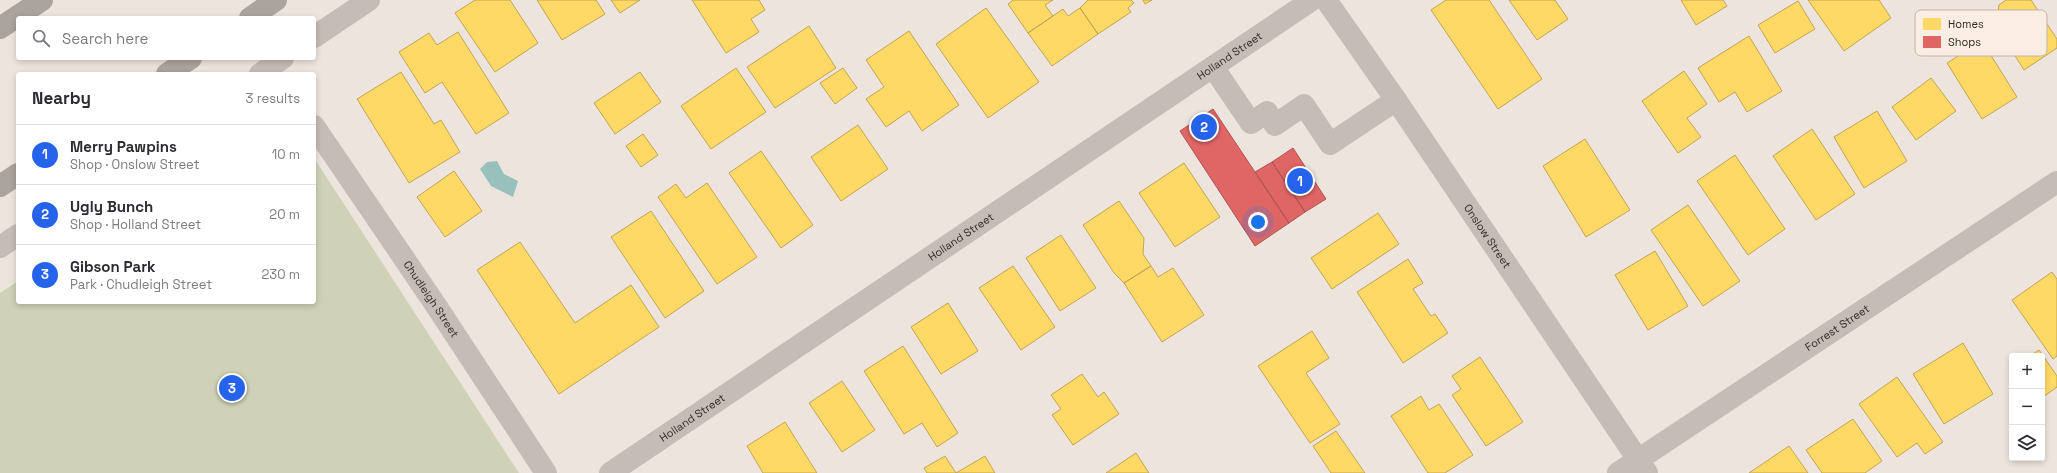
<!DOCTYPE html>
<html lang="en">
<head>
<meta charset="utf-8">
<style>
	body { margin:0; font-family:"Space Grotesk",sans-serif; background:#f2f2f3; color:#2b2b33 }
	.controls { position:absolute; right:12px; bottom:12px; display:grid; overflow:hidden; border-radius:4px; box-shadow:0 2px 6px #0003 }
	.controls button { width:36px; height:36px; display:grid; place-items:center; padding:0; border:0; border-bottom:1px solid #e1e1e2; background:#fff; color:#2b2b33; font:20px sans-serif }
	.you { position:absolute; left:1258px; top:222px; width:14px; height:14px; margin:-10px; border:3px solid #fff; border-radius:50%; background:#1a73e8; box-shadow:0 0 0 6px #1a73e833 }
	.badge { display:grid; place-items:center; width:26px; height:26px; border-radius:50%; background:#2563eb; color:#fff; font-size:13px; font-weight:700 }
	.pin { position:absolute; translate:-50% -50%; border:2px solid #fff; box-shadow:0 1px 4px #0006 }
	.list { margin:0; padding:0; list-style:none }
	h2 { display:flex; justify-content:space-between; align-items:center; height:52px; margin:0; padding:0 16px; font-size:17px }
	h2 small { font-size:13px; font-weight:400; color:#7c7c81 }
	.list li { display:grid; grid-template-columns:26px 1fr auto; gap:12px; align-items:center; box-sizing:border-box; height:60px; padding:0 16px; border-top:1px solid #e1e1e2 }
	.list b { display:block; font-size:15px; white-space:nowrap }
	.list p { margin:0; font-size:13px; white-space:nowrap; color:#7c7c81 }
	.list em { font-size:13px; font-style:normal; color:#7c7c81 }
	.icon { flex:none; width:22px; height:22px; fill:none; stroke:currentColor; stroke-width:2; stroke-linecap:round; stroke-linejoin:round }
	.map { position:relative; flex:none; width:2057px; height:473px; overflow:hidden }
	.search { position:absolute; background:#fff; box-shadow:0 2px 6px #0003; left:16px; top:16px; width:300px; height:44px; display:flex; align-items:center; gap:10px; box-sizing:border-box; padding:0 14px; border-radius:4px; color:#7c7c81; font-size:15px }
	.panel { position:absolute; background:#fff; box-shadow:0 2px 6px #0003; left:16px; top:72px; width:300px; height:232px; border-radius:4px }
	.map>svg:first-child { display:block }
</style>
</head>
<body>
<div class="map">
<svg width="2057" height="473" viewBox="0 0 2057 473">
	<rect width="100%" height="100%" fill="#ede5dd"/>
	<path fill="#cfd2b6" d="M314,158l205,315h-519v-180l18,-12v21h296z"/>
	<path fill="#98c1be" d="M497,161l7,13 14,7 -5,16 -22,-11 -11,-17 7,-7z"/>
	<path fill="#ffd966" stroke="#c3a452" d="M475,0h35l28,43 -43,29 -40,-59z
		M537,0h59l9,14 -43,26z
		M611,0h29l-20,13z
		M692,0h67l6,10 -14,9 8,13 -33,21z
		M1013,0h40l-8,5 8,11 -25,17 -20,-29z
		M1088,0h43l3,3 -6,5 3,4 -33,22 -18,-26z
		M1143,0h9l-7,4z
		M1446,0h43l53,79 -44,30 -67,-99z
		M1509,0h46l13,19 -31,21z
		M1681,0h42l4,6 -31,19z
		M1808,0h71l12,18 -47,33z
		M2006,0h25l26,39v9l-33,22 -28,-44 3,-21z
		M1798,1l17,28 -40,24 -17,-28z
		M986,8l53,74 -51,36 -52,-74z
		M1080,8l18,26 -46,32 -24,-33 35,-24 5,7z
		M809,26l27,42 -61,40 -28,-41z
		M909,31l50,74 -37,26 -13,-20 -23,16 -20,-28 18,-12 -18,-27z
		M458,32l51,81 -33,21 -34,-52 -17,11 -26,-41 30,-19 8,12z
		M1749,36l33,55 -35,21 -12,-20 -16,10 -21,-34z
		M1982,41l35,56 -35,22 -35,-56z
		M736,68l30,44 -55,37 -30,-43z
		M843,68l14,20 -22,16 -15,-21z
		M1684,71l23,33 -20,14 14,19 -23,16 -36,-52z
		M401,72l33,52 7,-4 19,32 -51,31 -52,-84z
		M640,72l21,30 -46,32 -21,-31z
		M1931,78l25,33 -40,29 -24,-33z
		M1877,111l30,50 -43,27 -30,-51z
		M858,125l30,44 -47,32 -30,-44z
		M1812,129l43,65 -39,26 -43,-64z
		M643,134l15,21 -17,12 -15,-21z
		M1585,139l45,71 -44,27 -43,-71z
		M761,151l52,74 -32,23 -52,-75z
		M1735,155l50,74 -37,26 -51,-74z
		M1184,163l36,54 -45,30 -36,-54z
		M454,171l28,40 -37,26 -28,-40z
		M707,183l50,74 -40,27 -59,-87 18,-13 10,14z
		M1119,201l25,37 -1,16 8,12 -27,17 -10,-10 -31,-48z
		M1688,205l52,76 -37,25 -52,-76z
		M651,211l53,80 -39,27 -54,-81z
		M1378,213l21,31 -67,45 -21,-31z
		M1061,235l35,53 -36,23 -34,-53z
		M520,242l55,81 56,-38 28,42 -100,67 -82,-124z
		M1655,251l33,55 -40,24 -33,-55z
		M1408,259l15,24 -10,6 18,27 4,-2 13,19 -45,30 -46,-71z
		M1013,266l42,61 -34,23 -42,-62z
		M1151,266l7,11 15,-9 31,47 -42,27 -38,-59z
		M2052,272l5,7v77l-4,3 -41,-59z
		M948,303l30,48 -37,23 -30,-47z
		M1312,331l17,27 -23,15 34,51 -30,19 -52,-77z
		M1963,343l30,51 -49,30 -31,-50z
		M903,346l55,87 -21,14 -15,-24 -18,11 -40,-63z
		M2039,350l18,26v11l-14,10 -1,-41h-12z
		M1480,357l43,65 -37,24 -34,-51 9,-6 -9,-13z
		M1082,374l16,23 6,-5 15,22 -46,31 -21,-30 9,-6 -10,-14z
		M1897,377l46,65 -18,12 -8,-11 -20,14 -38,-53z
		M842,381l33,49 -33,22 -33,-49z
		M1421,396l8,14 10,-6 34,51 -28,18h-17l-37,-57z
		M1853,419l29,42 -17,12h-43l-16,-23z
		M785,422l32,51h-54l-16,-27z
		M1336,431l29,42h-34l-18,-27z
		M1789,446l19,27h-59z
		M1136,453l13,20h-43z
		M945,456l11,17h-29l-3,-5z
		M985,456l10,17h-39z"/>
	<path fill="#e06666" stroke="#ad5452" d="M1213,109l76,114 -34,23 -75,-115z
		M1293,148l33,51 -21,13 -33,-50z
		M1272,162l33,50 -16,11 -34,-51z"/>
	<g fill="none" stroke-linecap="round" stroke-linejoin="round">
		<g stroke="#c5bcb7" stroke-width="22">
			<path id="s1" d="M1326,0l70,100 251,373"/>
			<path d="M314,37l55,-37"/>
			<path d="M1213,67l38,56 16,-11 8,13 29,-20 26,39 66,-44"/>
			<path d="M260,74l23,-16"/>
			<path id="s2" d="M314,126l123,181 109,166"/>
			<path d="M0,247l18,-12"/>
			<path id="s3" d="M610,473l702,-473"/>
			<path id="s4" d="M1618,473l439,-291"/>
		</g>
		<path stroke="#aba39d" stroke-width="22" d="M250,18l26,-18
			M0,28l42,-28
			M167,74l24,-16
			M0,186l18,-12"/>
	</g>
	<g text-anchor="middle" stroke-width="4" stroke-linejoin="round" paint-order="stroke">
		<g font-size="11" fill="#362925" stroke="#faeee3">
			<text dy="4" stroke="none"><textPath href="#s3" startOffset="747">Holland Street</textPath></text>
			<text dy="4" stroke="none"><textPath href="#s3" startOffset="423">Holland Street</textPath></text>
			<text dy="4" stroke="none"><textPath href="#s1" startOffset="286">Onslow Street</textPath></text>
			<text dy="4" stroke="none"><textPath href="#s2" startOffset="209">Chudleigh Street</textPath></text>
			<text dy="4" stroke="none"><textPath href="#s4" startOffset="263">Forrest Street</textPath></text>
			<text dy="4" stroke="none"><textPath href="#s3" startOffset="99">Holland Street</textPath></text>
		</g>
	</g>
	<rect x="1915" y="10" width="132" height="46" rx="6" fill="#faeee3" stroke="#bfb3aa" stroke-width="1"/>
	<rect x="1923" y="18" width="18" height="12" fill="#ffd966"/>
	<rect x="1923" y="36" width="18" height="12" fill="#e06666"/>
	<g font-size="11" fill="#362925">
		<text x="1948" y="28">Homes</text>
		<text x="1948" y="46">Shops</text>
	</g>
</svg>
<div class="controls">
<button>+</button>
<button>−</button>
<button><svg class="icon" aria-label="layers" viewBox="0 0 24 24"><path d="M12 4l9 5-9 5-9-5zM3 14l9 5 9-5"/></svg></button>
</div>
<div class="you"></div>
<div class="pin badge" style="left:1300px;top:181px">1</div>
<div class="pin badge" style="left:1204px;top:127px">2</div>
<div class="pin badge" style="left:232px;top:388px">3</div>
<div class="search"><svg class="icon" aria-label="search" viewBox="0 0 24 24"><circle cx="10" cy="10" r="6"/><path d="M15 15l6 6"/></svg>Search here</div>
<section class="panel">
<h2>Nearby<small>3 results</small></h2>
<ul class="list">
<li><span class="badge">1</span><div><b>Merry Pawpins</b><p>Shop · Onslow Street</p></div><em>10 m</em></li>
<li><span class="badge">2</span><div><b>Ugly Bunch</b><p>Shop · Holland Street</p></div><em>20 m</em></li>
<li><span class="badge">3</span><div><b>Gibson Park</b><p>Park · Chudleigh Street</p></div><em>230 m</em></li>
</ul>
</section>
</div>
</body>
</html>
